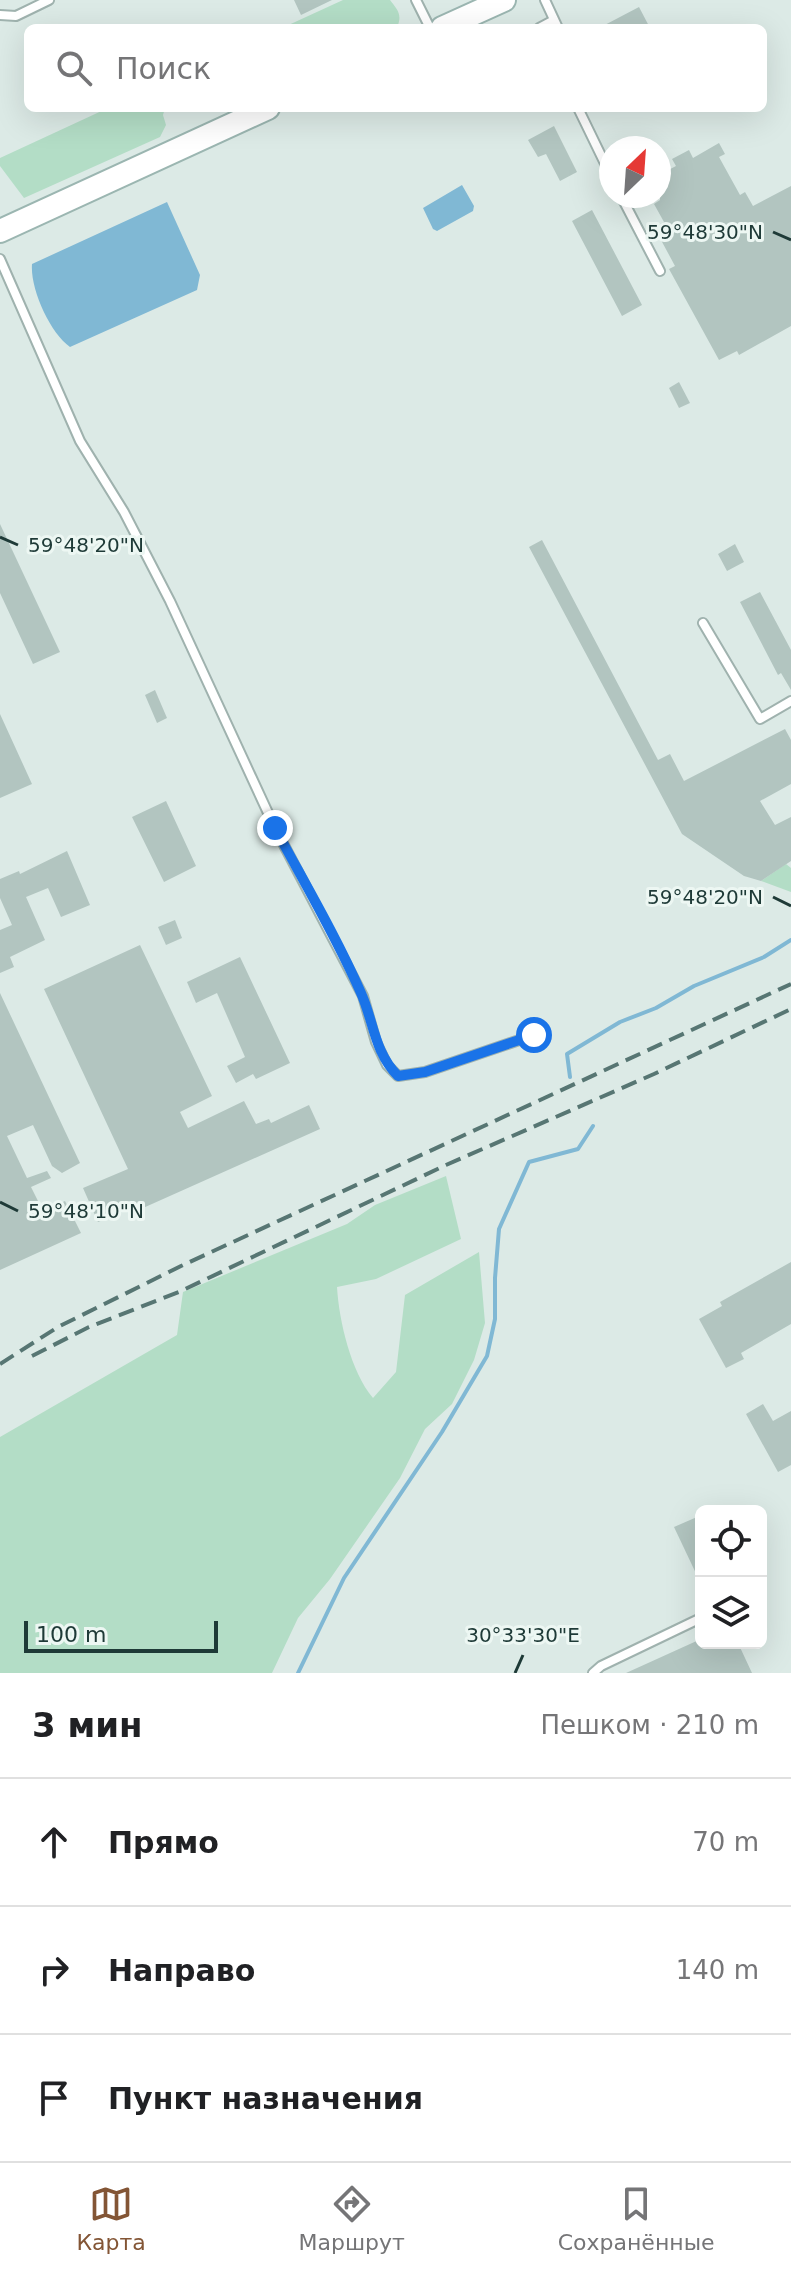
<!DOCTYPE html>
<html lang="ru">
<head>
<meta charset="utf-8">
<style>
	body { margin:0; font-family:"DejaVu Sans",sans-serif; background:#f2f2f2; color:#202124 }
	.controls { position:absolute; right:24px; bottom:24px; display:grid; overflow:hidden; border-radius:12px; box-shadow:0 8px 32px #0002 }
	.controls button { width:72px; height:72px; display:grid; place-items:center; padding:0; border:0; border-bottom:2px solid #e0e0e0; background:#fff; color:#202124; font:40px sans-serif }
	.compass { position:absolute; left:599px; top:136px; width:72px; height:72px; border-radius:50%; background:#fff; box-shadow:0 8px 32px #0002; rotate:25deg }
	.scale { position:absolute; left:24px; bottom:20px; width:194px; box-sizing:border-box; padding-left:8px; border:4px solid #1e3a37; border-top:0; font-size:22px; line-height:28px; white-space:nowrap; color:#1e3a37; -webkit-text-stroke:6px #edf7f3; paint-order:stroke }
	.stop { position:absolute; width:24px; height:24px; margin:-18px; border:6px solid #1a73e8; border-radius:50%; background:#fff }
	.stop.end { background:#1a73e8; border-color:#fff; box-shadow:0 2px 8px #0008 }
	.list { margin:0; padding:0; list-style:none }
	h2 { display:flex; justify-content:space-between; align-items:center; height:104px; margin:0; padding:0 32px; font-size:34px }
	h2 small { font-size:26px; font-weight:400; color:#757577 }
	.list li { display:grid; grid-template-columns:52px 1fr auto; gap:24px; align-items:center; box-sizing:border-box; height:128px; padding:0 32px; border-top:2px solid #e0e0e0 }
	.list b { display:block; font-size:30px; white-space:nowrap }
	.list em { font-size:26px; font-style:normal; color:#757577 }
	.icon { flex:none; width:44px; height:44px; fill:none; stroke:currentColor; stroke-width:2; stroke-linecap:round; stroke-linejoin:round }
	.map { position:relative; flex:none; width:791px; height:1673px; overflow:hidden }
	.search { position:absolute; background:#fff; box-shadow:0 8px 32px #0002; left:24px; right:24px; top:24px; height:88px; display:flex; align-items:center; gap:20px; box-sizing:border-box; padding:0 28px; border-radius:12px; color:#757577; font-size:30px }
	.sheet { height:488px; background:#fff }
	nav { display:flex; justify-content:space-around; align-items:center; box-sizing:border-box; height:112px; border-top:2px solid #e0e0e0; background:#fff; font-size:22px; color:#757577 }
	nav a { display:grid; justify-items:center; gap:4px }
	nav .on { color:#835535 }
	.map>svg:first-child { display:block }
</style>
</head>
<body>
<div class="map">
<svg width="791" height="1673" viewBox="0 0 791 1673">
	<rect width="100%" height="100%" fill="#dceae6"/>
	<path fill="#b3ddc6" d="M343,0h47c7,9 12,14 8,25l-6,3h-110z
		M108,108h57l-2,7 3,10 -6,12 -136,61 -24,-32v-8z
		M786,864l5,4v24l-30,-11z
		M446,1176l15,63 -85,40 -39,8c2,34 14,85 36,111l23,-26 9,-77 74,-43 6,71 -11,37 -22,44 -27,25 -25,49 -70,101 -32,39 -26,55h-272v-236l177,-102 6,-43 164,-68 28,-19z"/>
	<path fill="#80b8d4" d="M462,185l12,21 -1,5 -36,20 -4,-2 -10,-21z
		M167,202l33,73 -3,15 -127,57c-20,-14 -40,-58 -38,-83z"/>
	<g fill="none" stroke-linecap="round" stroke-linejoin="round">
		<path stroke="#80b8d4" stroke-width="4" d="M570,1077l-3,-23 53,-32 36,-14 38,-22 70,-29 27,-17
			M298,1673l46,-95 98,-146 45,-76 8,-37v-41l4,-49 30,-67 49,-13 15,-23"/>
	</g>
	<path fill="#b2c5c0" d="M294,0h38l-31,15z
		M639,7l11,21h-51z
		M554,126l23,46 -17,9 -14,-27 -8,3 -10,-17z
		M719,143l6,11 -6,3 21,38 5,-3 8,14 38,-20v140l-52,29 -2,-4 -18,9 -50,-91 6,-3 -21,-39 10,-5 -10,-18 6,-4 -1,-25 17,-9 -4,-7 17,-9 4,8z
		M592,210l50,95 -20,11 -50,-95z
		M679,382l11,21 -11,5 -10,-20z
		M0,524l60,128 -27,12 -33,-71z
		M542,540l116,220 12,-6 14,27 101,-52 6,11v44l-31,17 15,24 16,-8v44l-30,20 -17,-5 -62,-42 -153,-287z
		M735,544l9,18 -17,9 -9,-17z
		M760,592l31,58v40l-10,-17 -3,2 -38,-73z
		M155,690l12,28 -10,5 -12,-28z
		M0,714l32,70 -32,14z
		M166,801l30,65 -32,16 -32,-65z
		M67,851l23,54 -29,12 -13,-29 -22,9 19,43 -35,17 4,10 -14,6v-43l12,-5 -12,-27v-19l19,-8 1,3z
		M175,920l7,18 -16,7 -8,-18z
		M140,945l72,151 -32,16 8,16 56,-27 12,23 13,-5 2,4 38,-18 11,24 -177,79 -2,-4 -43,18 -15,-34 45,-19 -84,-180z
		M240,957l50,106 -34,16 -3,-5 -17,9 -9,-17 18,-9 -28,-64 -21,10 -9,-21z
		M0,993l80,170 -18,10 -10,-7 -19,-41 -26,11 20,42 20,-7 4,7 -20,9 12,24 22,-10 16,32 -81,37z
		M791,1262v62l-50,29 3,6 -18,9 -27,-49 23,-13 -2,-4z
		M763,1404l10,17 18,-10v54l-13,7 -32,-58z
		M697,1517l4,9v58l-27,-57z
		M701,1639v4h37l14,30h-126z"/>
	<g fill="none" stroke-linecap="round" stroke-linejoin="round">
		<defs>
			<path id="lane" d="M416,0l14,28
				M545,0l13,28
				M0,15l16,1 33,-16
				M539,28l15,-8
				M578,108l33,68
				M621,196l39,75
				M0,259l80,182 44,71 46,89 105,227 88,168 13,46 11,23 11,11 27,-4 109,-37
				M703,623l57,96 31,-18
				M593,1673l8,-7 100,-48"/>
			<path id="secondary" d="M442,28l62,-28
				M0,231l268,-123"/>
		</defs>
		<use href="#lane" stroke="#9fb2ae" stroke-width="12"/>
		<use href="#secondary" stroke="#9bb6b1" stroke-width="26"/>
		<use href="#lane" stroke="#fff" stroke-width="8"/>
		<use href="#secondary" stroke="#fff" stroke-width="22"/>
		<path stroke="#577673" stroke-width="4" stroke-dasharray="16 8" stroke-linecap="butt" d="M32,1356l57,-29 90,-35 267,-127 208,-91 137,-65
			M0,1364l58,-37 123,-61 610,-282"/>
	</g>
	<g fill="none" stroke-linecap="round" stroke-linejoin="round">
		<path stroke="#1a73e8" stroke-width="10" d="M275,828c29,54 61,108 86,165 13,29 13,59 37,83l27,-4 109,-37"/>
	</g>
	<path fill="none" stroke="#1e3a37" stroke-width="3" d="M773,232l18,8M0,537l18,8M773,897l18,9M0,1202l18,9M515,1673l8,-18"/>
	<g font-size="20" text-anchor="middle" fill="#1e3a37" stroke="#edf7f3" stroke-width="6" stroke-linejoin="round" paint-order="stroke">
		<text x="705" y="239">59°48'30"N</text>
		<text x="86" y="552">59°48'20"N</text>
		<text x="705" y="904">59°48'20"N</text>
		<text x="86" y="1218">59°48'10"N</text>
		<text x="523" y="1642">30°33'30"E</text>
	</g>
</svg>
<div class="controls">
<button><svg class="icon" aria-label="locate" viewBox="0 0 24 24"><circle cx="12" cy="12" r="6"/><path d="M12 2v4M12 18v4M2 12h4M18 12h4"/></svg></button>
<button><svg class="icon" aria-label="layers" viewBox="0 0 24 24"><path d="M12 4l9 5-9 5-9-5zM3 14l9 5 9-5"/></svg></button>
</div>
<svg class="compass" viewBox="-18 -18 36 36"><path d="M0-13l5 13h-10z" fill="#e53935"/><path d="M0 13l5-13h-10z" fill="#757577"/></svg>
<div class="scale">100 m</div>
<div class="stop" style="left:534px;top:1035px"></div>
<div class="stop end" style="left:275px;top:828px"></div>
<div class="search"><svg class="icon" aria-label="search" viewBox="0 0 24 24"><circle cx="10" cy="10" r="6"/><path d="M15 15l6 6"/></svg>Поиск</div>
</div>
<section class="sheet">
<h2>3 мин<small>Пешком · 210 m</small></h2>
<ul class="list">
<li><svg class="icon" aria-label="ahead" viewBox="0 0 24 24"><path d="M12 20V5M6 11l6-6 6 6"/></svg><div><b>Прямо</b></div><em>70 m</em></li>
<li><svg class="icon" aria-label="right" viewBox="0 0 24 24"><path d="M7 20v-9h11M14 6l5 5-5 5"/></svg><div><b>Направо</b></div><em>140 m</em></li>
<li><svg class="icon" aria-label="arrive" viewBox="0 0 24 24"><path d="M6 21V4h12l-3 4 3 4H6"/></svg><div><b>Пункт назначения</b></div></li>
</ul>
</section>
<nav>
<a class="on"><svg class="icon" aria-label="map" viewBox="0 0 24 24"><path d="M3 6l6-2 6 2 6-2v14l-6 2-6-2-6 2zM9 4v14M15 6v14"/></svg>Карта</a>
<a><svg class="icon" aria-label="directions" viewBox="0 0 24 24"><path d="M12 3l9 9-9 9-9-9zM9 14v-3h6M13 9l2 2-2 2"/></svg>Маршрут</a>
<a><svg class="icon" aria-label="saved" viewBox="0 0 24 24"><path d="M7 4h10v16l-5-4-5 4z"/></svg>Сохранённые</a>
</nav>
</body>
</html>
